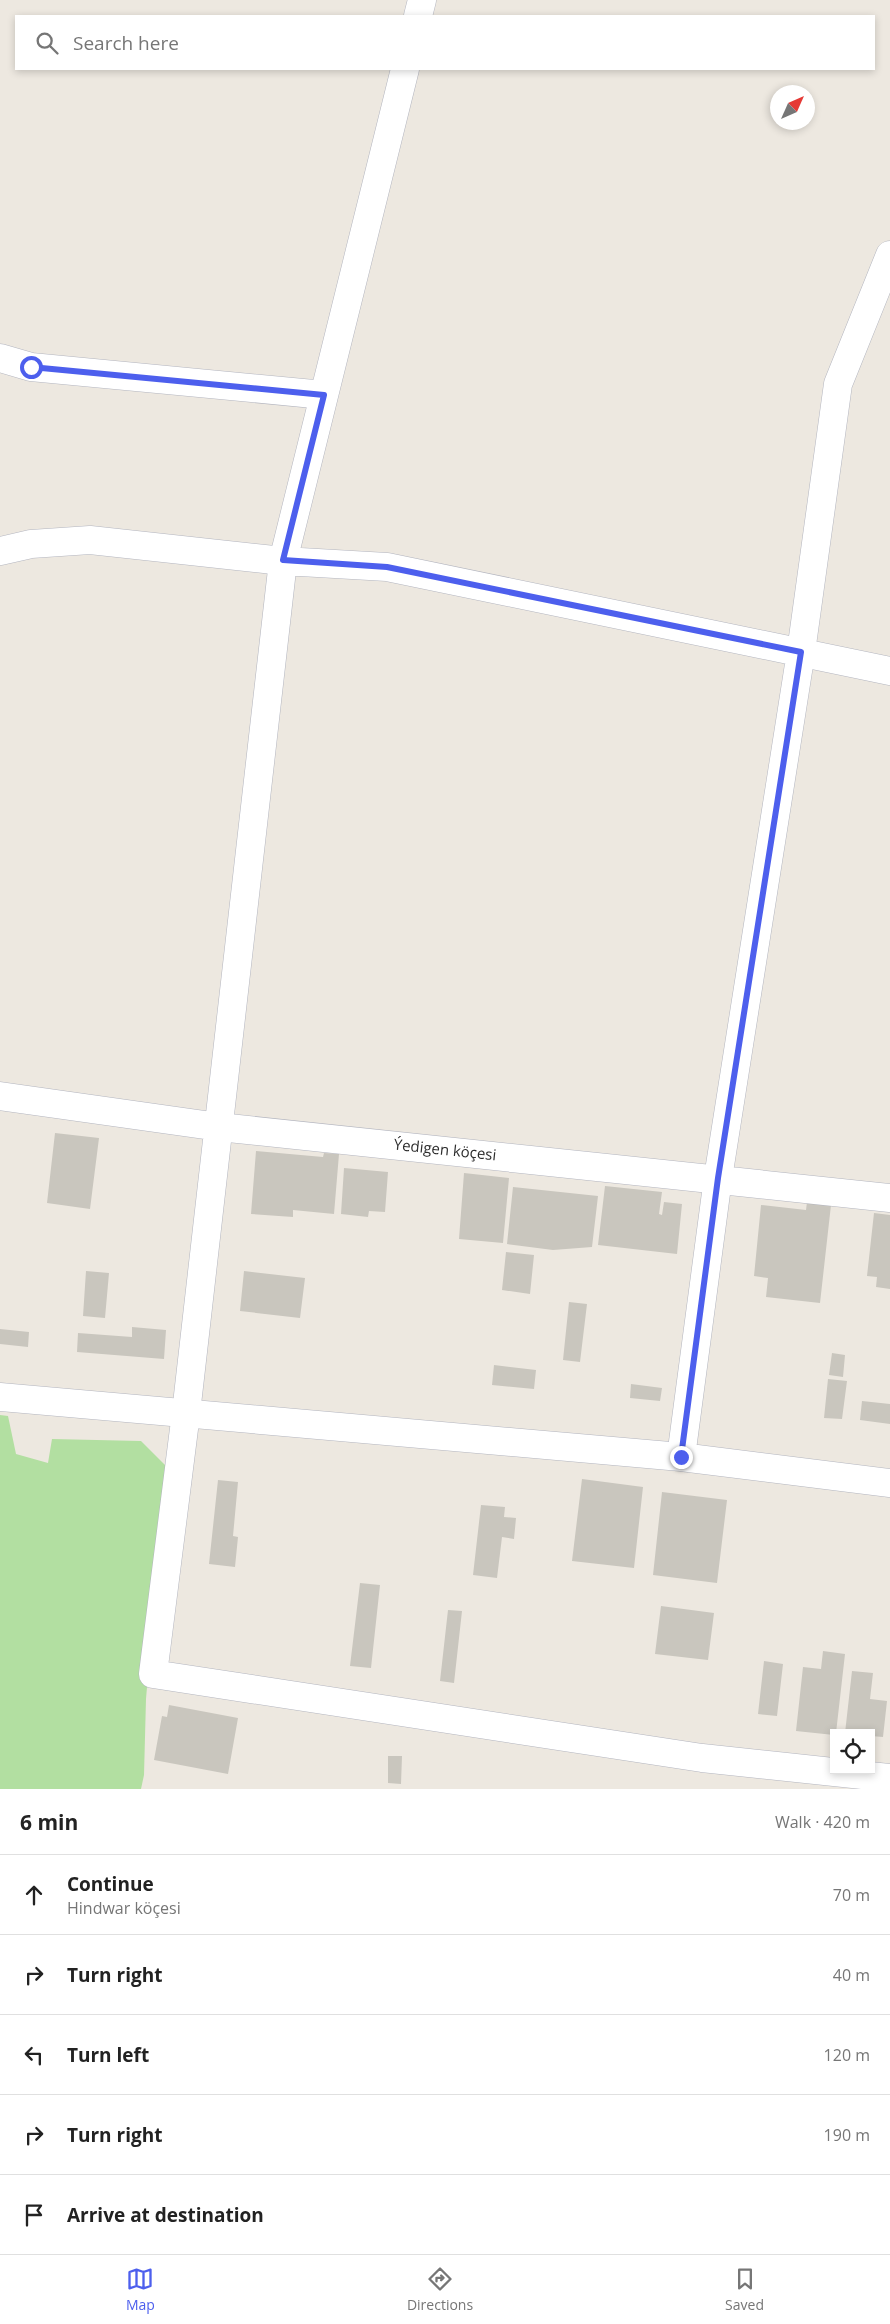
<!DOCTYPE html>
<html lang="en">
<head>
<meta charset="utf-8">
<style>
	body { margin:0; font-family:"Open Sans",sans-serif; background:#f6f6f6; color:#222 }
	.controls { position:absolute; right:15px; bottom:15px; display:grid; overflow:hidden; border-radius:0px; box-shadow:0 2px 8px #0003 }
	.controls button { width:45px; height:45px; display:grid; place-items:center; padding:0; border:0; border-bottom:1px solid #e0e0e0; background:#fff; color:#222; font:25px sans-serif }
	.compass { position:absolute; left:770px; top:85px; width:45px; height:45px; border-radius:50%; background:#fff; box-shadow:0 2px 8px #0003; rotate:45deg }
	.stop { position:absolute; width:15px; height:15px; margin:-11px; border:4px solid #4d5fed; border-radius:50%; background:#fff }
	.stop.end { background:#4d5fed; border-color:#fff; box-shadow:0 1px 5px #0008 }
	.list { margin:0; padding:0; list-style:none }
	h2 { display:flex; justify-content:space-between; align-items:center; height:65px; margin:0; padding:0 20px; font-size:21px }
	h2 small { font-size:16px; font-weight:400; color:#767676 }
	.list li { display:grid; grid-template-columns:32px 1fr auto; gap:15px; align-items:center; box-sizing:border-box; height:80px; padding:0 20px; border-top:1px solid #e0e0e0 }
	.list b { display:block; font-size:19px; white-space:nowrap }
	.list p { margin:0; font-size:16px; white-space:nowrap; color:#767676 }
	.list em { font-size:16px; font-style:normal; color:#767676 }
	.icon { flex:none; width:28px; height:28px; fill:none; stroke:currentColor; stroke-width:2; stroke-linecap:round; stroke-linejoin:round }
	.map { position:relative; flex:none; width:890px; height:1789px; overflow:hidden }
	.search { position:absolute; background:#fff; box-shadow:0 2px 8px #0003; left:15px; right:15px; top:15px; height:55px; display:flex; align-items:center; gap:12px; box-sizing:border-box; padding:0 18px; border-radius:0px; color:#767676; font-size:19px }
	.sheet { height:465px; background:#fff }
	nav { display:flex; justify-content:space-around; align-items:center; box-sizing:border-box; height:70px; border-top:1px solid #e0e0e0; background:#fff; font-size:14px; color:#767676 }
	nav a { display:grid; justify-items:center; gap:2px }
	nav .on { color:#4d5fed }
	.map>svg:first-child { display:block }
</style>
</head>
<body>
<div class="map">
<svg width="890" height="1789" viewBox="0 0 890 1789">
	<rect width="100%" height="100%" fill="#ede8e0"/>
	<path fill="#b2dfa1" d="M0,1415l8,1 8,38 32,9 4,-24 89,2 25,25 -20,233 -2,76 -3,14h-141z"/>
	<path fill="#c9c6be" d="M55,1133l44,5 -9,71 -43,-6z
		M256,1151l67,6 1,-4 15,1 -5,60 -41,-4v7l-42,-3z
		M344,1168l44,4 -3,40 -16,-1 -1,6 -27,-3z
		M464,1173l45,5 -6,65 -44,-4z
		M605,1186l57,6 -3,22 3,1 2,-13 18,2 -5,50 -79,-9z
		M513,1187l85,9 -6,51 -39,3 -46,-6z
		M807,1202l24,3 -11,98 -54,-6 2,-19 -14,-2 7,-71 45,5z
		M874,1213l16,2v74l-14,-2 1,-10 -10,-1z
		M506,1252l28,3 -4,39 -28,-4z
		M86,1271l23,2 -4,45 -22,-2z
		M244,1271l61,7 -5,40 -60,-7z
		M569,1302l18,2 -7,58 -17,-2z
		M132,1327l34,3 -2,29 -87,-7 1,-19 54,4z
		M0,1329l29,3 -1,15 -28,-3z
		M832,1353l13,2 -2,22 -14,-2z
		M494,1365l42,5 -2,19 -42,-4z
		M828,1379l19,2 -5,38 -18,-1z
		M631,1384l31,4 -2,13 -30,-3z
		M862,1401l28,3v20l-30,-4z
		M582,1479l61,8 -9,81 -62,-7z
		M218,1480l20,2 -5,54 5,1 -3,30 -26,-3z
		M662,1492l65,8 -10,83 -64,-8z
		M481,1505l24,2 -1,10 12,1 -2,21 -12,-2 -5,41 -24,-3z
		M360,1583l20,2 -9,83 -21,-2z
		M661,1606l53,7 -6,47 -53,-6z
		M448,1610l14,1 -8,72 -14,-2z
		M823,1651l22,3 -9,79 -2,2 -38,-4 7,-64 18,2z
		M764,1661l19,3 -6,52 -19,-2z
		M852,1671l21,2 -3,26 17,2 -4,36 -12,-1v-3h-26z
		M169,1705l69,13 -10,56 -74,-14 8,-44 5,1z
		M388,1756h14l-1,28 -13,-1z"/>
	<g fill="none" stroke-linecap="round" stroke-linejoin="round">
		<defs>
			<path id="minor" d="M418,16l4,-16
				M405,69l-122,492 -97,852 -33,261 549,84 188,20
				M0,358l31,9 293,28
				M0,551l31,-7 59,-4 193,21 104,6 503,104
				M0,1096l219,31 671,71
				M0,1397l681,60 209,26
				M681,1457l37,-279 83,-526 37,-268 52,-129"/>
		</defs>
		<use href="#minor" stroke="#b3b5bf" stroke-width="29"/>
		<use href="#minor" stroke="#fff" stroke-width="28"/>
	</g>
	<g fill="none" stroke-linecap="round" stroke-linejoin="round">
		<path stroke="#4d5fed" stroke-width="6" d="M31,367l293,28 -41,165 104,7 414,85 -83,526 -37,279"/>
	</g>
	<g text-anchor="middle" stroke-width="5" stroke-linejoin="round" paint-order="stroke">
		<g font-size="15" fill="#2d2d2d" stroke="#fff">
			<text transform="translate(445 1150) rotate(6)" y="5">Ýedigen köçesi</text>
		</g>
	</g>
</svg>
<div class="controls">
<button><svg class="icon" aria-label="locate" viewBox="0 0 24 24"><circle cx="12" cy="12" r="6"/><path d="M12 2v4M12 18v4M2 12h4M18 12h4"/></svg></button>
</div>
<svg class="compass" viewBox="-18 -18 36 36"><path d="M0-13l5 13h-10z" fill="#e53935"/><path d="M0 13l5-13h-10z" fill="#767676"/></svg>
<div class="stop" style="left:31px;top:367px"></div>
<div class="stop end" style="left:681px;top:1457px"></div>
<div class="search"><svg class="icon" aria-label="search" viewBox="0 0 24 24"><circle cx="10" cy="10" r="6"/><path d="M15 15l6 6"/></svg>Search here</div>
</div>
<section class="sheet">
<h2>6 min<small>Walk · 420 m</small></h2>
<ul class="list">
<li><svg class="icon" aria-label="ahead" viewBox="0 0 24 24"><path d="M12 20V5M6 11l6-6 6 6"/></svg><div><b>Continue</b><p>Hindwar köçesi</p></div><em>70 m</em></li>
<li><svg class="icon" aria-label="right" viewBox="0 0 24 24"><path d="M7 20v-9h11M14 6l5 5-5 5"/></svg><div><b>Turn right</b></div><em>40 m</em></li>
<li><svg class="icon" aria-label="left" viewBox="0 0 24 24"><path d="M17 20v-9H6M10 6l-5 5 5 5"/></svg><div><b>Turn left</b></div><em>120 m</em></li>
<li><svg class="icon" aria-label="right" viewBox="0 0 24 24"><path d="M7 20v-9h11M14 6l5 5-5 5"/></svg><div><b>Turn right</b></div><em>190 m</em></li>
<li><svg class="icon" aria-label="arrive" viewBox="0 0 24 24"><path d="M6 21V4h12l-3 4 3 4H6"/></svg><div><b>Arrive at destination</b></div></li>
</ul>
</section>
<nav>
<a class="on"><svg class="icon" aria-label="map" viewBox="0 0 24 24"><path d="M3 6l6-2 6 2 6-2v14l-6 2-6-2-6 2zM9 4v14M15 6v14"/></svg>Map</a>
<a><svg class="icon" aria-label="directions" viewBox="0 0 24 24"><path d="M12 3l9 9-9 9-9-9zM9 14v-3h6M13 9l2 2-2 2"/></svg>Directions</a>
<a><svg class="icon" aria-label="saved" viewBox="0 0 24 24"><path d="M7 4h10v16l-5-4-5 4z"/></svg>Saved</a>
</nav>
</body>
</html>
